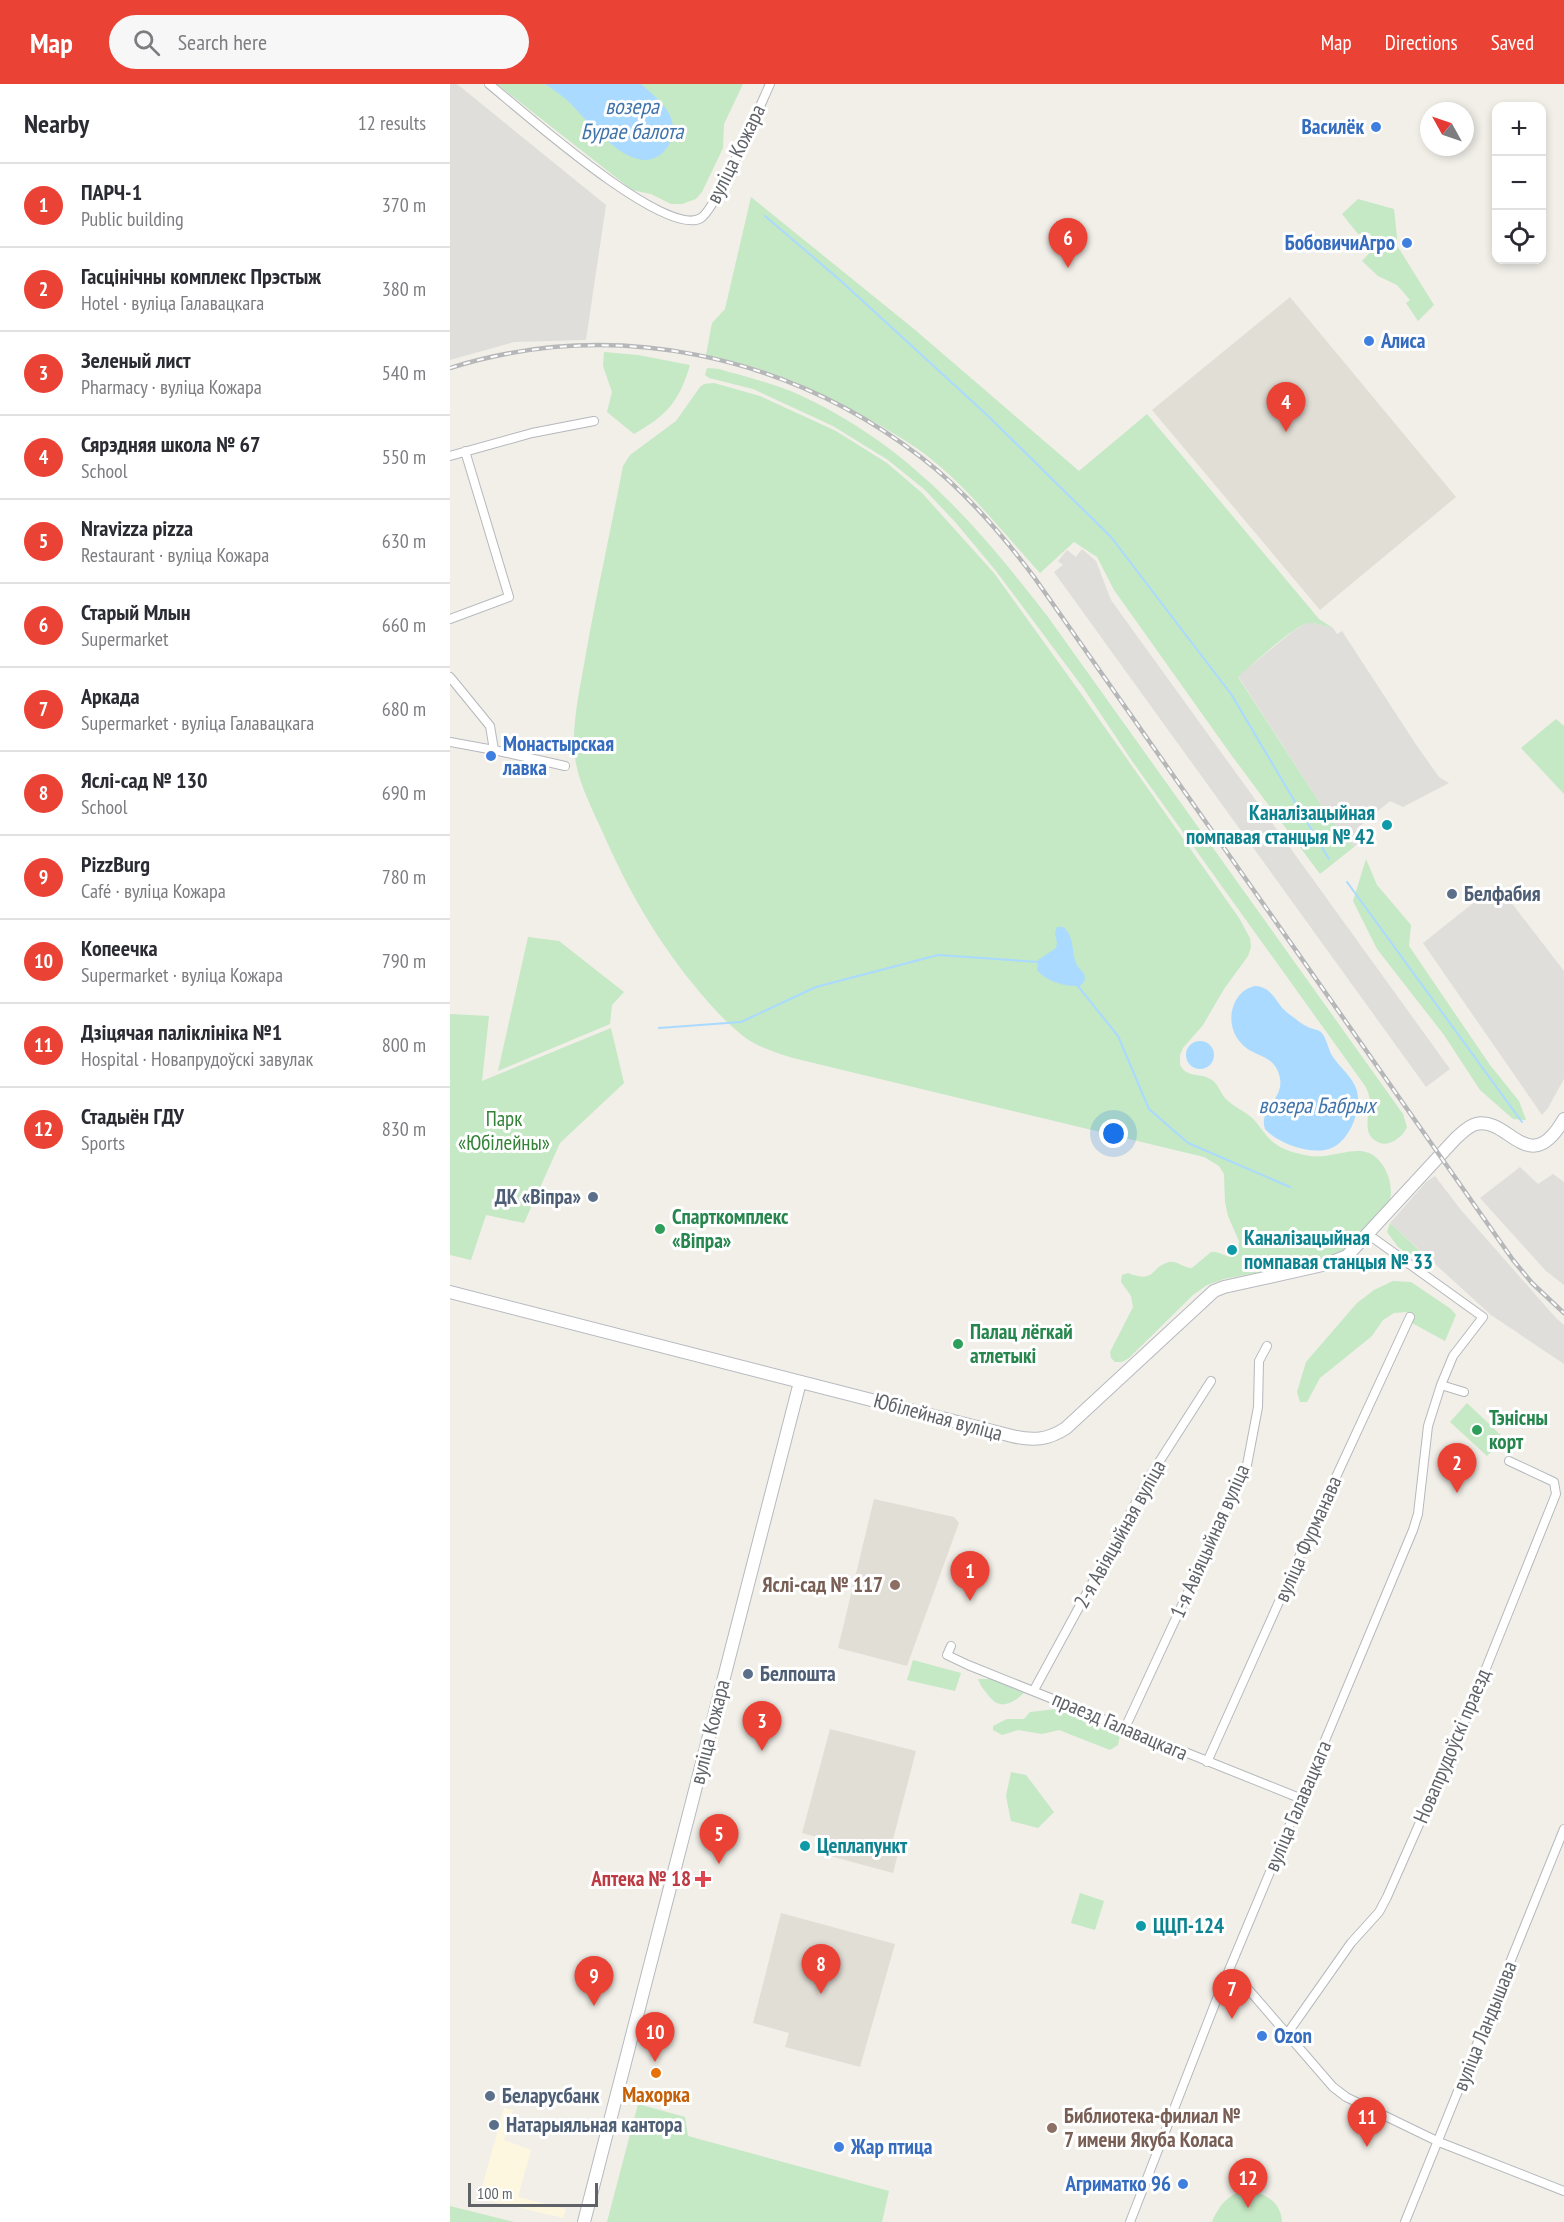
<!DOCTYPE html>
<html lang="en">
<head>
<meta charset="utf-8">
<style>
	body { margin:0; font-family:"PT Sans Narrow",sans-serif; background:#f7f7f7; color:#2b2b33 }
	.controls { position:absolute; right:18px; top:18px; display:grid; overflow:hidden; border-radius:12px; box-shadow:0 3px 9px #0003 }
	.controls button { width:54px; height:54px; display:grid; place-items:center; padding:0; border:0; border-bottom:2px solid #e1e1e2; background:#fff; color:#2b2b33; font:30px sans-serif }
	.compass { position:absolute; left:970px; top:18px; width:54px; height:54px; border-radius:50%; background:#fff; box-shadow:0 3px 9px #0003; rotate:310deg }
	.scale { position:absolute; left:18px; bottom:15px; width:130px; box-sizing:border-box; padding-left:6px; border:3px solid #5f6368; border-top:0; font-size:16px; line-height:21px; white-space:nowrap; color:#5f6368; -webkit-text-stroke:4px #fff; paint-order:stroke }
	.you { position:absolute; left:664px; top:1050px; width:21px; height:21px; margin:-15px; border:4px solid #fff; border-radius:50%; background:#1a73e8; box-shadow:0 0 0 9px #1a73e833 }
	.badge { display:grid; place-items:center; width:39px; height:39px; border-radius:50%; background:#ea4335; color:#fff; font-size:20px; font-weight:700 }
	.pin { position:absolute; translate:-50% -50px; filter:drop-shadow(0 2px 3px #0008) }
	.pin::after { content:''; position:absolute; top:32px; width:21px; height:18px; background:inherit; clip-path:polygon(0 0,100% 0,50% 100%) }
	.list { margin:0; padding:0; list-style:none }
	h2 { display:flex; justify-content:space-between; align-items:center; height:78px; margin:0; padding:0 24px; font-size:26px }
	h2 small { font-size:20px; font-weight:400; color:#7c7c81 }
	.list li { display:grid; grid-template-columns:39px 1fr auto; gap:18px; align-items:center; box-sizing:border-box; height:84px; padding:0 24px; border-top:2px solid #e1e1e2 }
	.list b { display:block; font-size:22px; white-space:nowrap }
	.list p { margin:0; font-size:20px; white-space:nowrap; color:#7c7c81 }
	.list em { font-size:20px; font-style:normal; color:#7c7c81 }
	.icon { flex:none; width:33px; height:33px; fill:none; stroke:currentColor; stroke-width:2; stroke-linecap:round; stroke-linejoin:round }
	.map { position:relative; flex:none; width:1114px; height:2138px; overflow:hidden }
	header { display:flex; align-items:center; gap:36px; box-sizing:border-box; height:84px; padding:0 30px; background:#ea4335; color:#fff }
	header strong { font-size:28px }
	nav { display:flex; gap:33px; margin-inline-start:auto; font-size:21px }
	.search { width:420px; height:54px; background:#f7f7f7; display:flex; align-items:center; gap:15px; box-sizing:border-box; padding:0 21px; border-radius:33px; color:#7c7c81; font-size:22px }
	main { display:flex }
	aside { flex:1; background:#fff }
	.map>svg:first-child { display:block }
</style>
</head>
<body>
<header>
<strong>Map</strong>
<div class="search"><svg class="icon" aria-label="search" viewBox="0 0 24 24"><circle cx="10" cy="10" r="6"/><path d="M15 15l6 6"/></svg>Search here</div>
<nav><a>Map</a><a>Directions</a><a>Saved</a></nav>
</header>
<main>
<aside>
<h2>Nearby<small>12 results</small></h2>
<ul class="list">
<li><span class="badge">1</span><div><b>ПАРЧ-1</b><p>Public building</p></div><em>370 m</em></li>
<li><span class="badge">2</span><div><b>Гасцінічны комплекс Прэстыж</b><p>Hotel · вуліца Галавацкага</p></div><em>380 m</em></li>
<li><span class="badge">3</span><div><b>Зеленый лист</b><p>Pharmacy · вуліца Кожара</p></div><em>540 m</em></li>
<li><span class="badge">4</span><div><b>Сярэдняя школа № 67</b><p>School</p></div><em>550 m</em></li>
<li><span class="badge">5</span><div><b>Nravizza pizza</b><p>Restaurant · вуліца Кожара</p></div><em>630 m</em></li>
<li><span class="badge">6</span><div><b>Старый Млын</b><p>Supermarket</p></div><em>660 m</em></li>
<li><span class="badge">7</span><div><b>Аркада</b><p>Supermarket · вуліца Галавацкага</p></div><em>680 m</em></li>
<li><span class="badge">8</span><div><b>Яслі-сад № 130</b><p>School</p></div><em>690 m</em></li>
<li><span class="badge">9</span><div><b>PizzBurg</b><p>Café · вуліца Кожара</p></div><em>780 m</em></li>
<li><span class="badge">10</span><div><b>Копеечка</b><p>Supermarket · вуліца Кожара</p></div><em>790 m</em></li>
<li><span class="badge">11</span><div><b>Дзіцячая паліклініка №1</b><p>Hospital · Новапрудоўскі завулак</p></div><em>800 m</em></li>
<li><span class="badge">12</span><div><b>Стадыён ГДУ</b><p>Sports</p></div><em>830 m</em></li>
</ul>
</aside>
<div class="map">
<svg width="1114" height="2138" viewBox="0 0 1114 2138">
	<rect width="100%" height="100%" fill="#f1efe8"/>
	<path fill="#fef7e0" d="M54,2024l9,2 -9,30 27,10 -13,47 48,12 -3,9 -84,-20z"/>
	<path fill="#e0deda" d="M0,0h7l149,121 -20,135 -72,2 -64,18z
		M632,465l14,12 15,39 339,469 -24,18 -372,-515 9,-7 -5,-4 9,-11 9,7z
		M856,539h8l19,5 4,6 5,-3 75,115 22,31 10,6 -46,24 -13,-6 -31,26 6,10 -11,10 -23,-27 -93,-144 54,-44z
		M1047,800l67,87v108l-16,29 -6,7 -119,-172z
		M1070,1083l18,17 15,-10 11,8v103l-18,-14 -66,-73z
		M985,1092l26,34 95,108 8,7v39l-73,-49 -101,-92 36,-41z"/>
	<path fill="#e1ded6" d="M840,213l166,200 -136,113 -168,-200z
		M424,1415l80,18 5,6 -52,143 -69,-18z
		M380,1645l86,22 -25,96 8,3 -6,23 -74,-20 2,-15 -19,-5z
		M331,1829l114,31 -35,123 -75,-20 4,-14 -36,-10z"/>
	<path fill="#c5e8c5" d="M47,0h246l-19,40 -1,24 -21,44 -6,7 -14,5h-11l-20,-10 -19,-4z
		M301,113l163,132 165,142 68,-57 172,205 14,9c-9,-2 -20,-7 -28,-4 -15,6 -53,40 -67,53l93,143 23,27 -34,27 -88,-118 -118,-166 -17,-33 -23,-15 -34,31c-32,-35 -68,-80 -104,-110 -16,-14 -35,-25 -53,-36 -59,-35 -110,-58 -177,-72l6,-32 13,-14z
		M908,115l36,10 4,38 36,58 -16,16 -12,-18 4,-3 -13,-15 -19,-9 -16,-15 14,-15 -6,-13 -12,1 -16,-20z
		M154,268l34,3 52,10c-11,37 -23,50 -56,69l-27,-22 5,-20 -9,-26z
		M257,284l12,1c27,8 57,15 83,27 108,51 174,128 246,221l355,497 4,13c-3,7 -7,10 -13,14 -6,3 -12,4 -18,0 -16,-9 -4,-31 -7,-45 -1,-5 -3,-9 -6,-13l-231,-322 -48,-72 -88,-118 -40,-48 -31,-33 -37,-30 -55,-34 -80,-37 -44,-11 -4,-3z
		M264,299l46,13 76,35 51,32 35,30 72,80 88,122 157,223 11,20 1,9 -3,9 -24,33 -21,36 -20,23 -3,7v10c8,14 20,7 32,15 6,4 8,12 13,18 7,8 18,12 26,19 6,5 10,12 15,18 11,14 28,18 44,21 18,3 45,-10 59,-3 16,7 25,31 21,47l-39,45 -10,7 -26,9 -91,18 -17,6 -14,10 -64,63 -7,4h-7l-4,-4 -1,-6 23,-45 -2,-11 -10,-14 1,-7 6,-2c28,11 22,-6 41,-11 8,-2 14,6 23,6l19,-16h5l14,5 8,-5 1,-11 -11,-25 -3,-14 -1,-28 -5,-8 -15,-9 -411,-99c-16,-5 -32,-10 -46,-19 -20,-15 -38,-35 -54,-55 -38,-47 -66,-96 -90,-151 -12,-27 -28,-56 -29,-86 -1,-31 7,-63 12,-94 11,-62 25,-124 37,-187l7,-11 46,-34 24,-34 4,-3z
		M1106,635l8,7v68l-43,-46z
		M916,775l11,26 34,40 -2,21 81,119 29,36 7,19 -13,-1 -33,-29 -36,-55 -67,-86 -24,-48z
		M78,853l31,4 65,51 -12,13 -2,19 -112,47z
		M0,930l39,2 -7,65 129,-53 13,55 -64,60 -36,80 -38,-8 -15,45 -21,-5z
		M940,1139l30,28 -11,4 -11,-8 -11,-15z
		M943,1197l18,1 40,27 5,6 -11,26 -33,-18 2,-6 -8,-5 -12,1 -11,7 -11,16 -52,42 -13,24h-7l-3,-10 9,-30 51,-59 17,-13z
		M1017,1319l37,35 -17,18 -37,-34z
		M463,1576l48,13 -6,18 -48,-11z
		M528,1595h14l32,14c-12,11 -24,18 -36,2 -4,-5 -8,-10 -10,-16z
		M606,1625l64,26 -2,10 -8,5 -51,-20 -17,4 -24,-4 -16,5 -9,-5v-4l14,-7h17l6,-7z
		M561,1688l15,3 28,37 -16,16 -27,-7 -5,-25z
		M630,1809l24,8 -9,29 -24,-7z
		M188,2020l47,13 3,19 201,55 -7,31h-275z
		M791,2107c20,-1 40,9 41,31h-70c7,-16 13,-24 29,-31z
		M0,2122l64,16h-64z"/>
	<path fill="#aadaff" d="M95,0h96c11,10 25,20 30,34 8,22 -10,47 -33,41 -23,-5 -52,-39 -67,-55 -8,-8 -17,-14 -26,-20z
		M607,843h6c12,9 8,26 14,38 4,7 10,8 7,17l-4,4c-14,1 -35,-5 -43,-16l1,-10 18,-12 1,-5 -2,-10z
		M805,902c19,1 20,18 34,28 6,4 12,10 19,13 4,2 9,2 13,5 6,6 7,18 12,25 8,12 20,20 24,34 5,19 -8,52 -28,58 -19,6 -52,-6 -64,-20 -7,-19 19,-30 15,-51 -6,-26 -26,-19 -40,-36 -16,-18 -9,-51 15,-56z
		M736 971a14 14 0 1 1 28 0a14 14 0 1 1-28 0Z"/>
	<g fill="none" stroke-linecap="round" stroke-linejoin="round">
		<path stroke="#aadaff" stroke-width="2" d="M315,132l76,65 145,133 125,123 120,157 98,165
			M897,798l175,240
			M627,901l41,51 31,73 39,34 102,44
			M209,944l82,-6 75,-35 122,-32 101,7"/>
		<defs>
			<path id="street" d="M39,0c31,25 177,156 212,134 15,-9 59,-112 69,-134
				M0,372l82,-23 62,-12
				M0,535l59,-22 -44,-146
				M0,593l40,49 4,24 71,16
				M0,658l44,8
				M991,1301l23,7
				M501,1562l-4,9 21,10 334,134
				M584,1606l118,-217 59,-92
				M675,1644l122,-263 11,-58 1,-46 8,-15
				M757,1678l98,-218 105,-227
				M777,1891l15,7 91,105 13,10 93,45 125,49
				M837,1950l64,-91 28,-31 8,-15 79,-179 90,-224 -2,-12 -45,-21
				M680,2138l86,-221 197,-471 5,-16 10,-88 13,-41 12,-29 30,-39 -114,-82
				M955,2138l159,-393"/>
			<path id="secondary" d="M0,1208l562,144c21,5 36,4 54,-8l148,-137 10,-4 103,-23 20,-8 109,-118c6,-5 12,-12 20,-14 33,-8 53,56 88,-5
				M134,2138l216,-840"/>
		</defs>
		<use href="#street" stroke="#b5b8bc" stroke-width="10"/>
		<use href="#secondary" stroke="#b6babf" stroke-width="14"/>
		<use href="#street" stroke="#fff" stroke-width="8"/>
		<use href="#secondary" stroke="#fff" stroke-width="12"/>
		<defs>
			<path id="rail" d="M0,284c163,-51 337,-14 472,90 43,33 79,75 112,119l479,683 19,23 32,30"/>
		</defs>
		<use href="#rail" stroke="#b6b7b8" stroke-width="4.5"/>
		<use href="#rail" stroke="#fff" stroke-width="2" stroke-dasharray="7" stroke-linecap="butt"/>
	</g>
	<g fill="#3f7fe0" stroke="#fff" stroke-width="2">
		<circle cx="926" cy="43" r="6"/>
		<circle cx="957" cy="159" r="6"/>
		<circle cx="919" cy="257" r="6"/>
		<circle cx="41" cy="672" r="6"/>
		<circle cx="812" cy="1952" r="6"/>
		<circle cx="389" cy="2063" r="6"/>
		<circle cx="733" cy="2100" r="6"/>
	</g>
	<g fill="#0f9aa8" stroke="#fff" stroke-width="2">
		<circle cx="937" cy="741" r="6"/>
		<circle cx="782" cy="1166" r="6"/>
		<circle cx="355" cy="1762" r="6"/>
		<circle cx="691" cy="1842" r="6"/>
	</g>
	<g fill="#5c6f8a" stroke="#fff" stroke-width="2">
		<circle cx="1002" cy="810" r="6"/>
		<circle cx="143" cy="1113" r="6"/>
		<circle cx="298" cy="1590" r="6"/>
		<circle cx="40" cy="2012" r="6"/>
		<circle cx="44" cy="2041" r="6"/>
	</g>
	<g fill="#2e9e5b" stroke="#fff" stroke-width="2">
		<circle cx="210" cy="1145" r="6"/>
		<circle cx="508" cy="1260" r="6"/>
		<circle cx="1027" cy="1346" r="6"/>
	</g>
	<g fill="#8d6e63" stroke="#fff" stroke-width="2">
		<circle cx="445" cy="1501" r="6"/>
		<circle cx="602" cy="2044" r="6"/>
	</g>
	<path fill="#e0444e" stroke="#fff" stroke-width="2" d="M250 1786h6v6h6v6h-6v6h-6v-6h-6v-6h6z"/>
	<circle fill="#e8710a" stroke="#fff" stroke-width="2" cx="206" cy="1989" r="6"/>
	<g text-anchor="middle" stroke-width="6" stroke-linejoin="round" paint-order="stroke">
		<g font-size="21" font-weight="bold" fill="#366cbe" stroke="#fff" text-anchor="start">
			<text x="914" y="50" text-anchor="end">Василёк</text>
			<text x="945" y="166" text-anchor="end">БобовичиАгро</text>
			<text x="931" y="264">Алиса</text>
			<text x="53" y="667">Монастырская<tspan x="53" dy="24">лавка</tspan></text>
			<text x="824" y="1959">Ozon</text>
			<text x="401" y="2070">Жар птица</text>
			<text x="721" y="2107" text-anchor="end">Агриматко 96</text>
		</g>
		<g font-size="21" fill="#5f6368" stroke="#fff">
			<text transform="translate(286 70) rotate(-64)" y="7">вуліца Кожара</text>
			<text transform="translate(488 1333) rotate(15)" y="7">Юбілейная вуліца</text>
			<text transform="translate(670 1450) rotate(-61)" y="7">2-я Авіяцыйная вуліца</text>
			<text transform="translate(858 1455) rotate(-66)" y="7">вуліца Фурманава</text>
			<text transform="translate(760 1457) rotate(-66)" y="7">1-я Авіяцыйная вуліца</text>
			<text transform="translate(670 1642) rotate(23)" y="7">праезд Галавацкага</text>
			<text transform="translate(260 1648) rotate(-76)" y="7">вуліца Кожара</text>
			<text transform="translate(1002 1662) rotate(-67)" y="7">Новапрудоўскі праезд</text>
			<text transform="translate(848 1722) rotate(-67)" y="7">вуліца Галавацкага</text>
			<text transform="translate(1035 1942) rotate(-68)" y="7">вуліца Ландышава</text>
		</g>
		<g font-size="21" font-weight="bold" fill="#0d838f" stroke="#fff" text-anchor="start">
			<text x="925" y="736" text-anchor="end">Каналізацыйная<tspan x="925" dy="24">помпавая станцыя № 42</tspan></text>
			<text x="794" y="1161">Каналізацыйная<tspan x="794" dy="24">помпавая станцыя № 33</tspan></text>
			<text x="367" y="1769">Цеплапункт</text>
			<text x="703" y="1849">ЦЦП-124</text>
		</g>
		<g font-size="21" font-weight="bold" fill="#4e5e75" stroke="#fff" text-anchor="start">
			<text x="1014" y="817">Белфабия</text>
			<text x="131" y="1120" text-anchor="end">ДК «Віпра»</text>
			<text x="310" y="1597">Белпошта</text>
			<text x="52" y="2019">Беларусбанк</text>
			<text x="56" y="2048">Натарыяльная кантора</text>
		</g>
		<g font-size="21" fill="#348238" stroke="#fff">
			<text x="54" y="1042">Парк<tspan x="54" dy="24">«Юбілейны»</tspan></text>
		</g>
		<g font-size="21" font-weight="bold" fill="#27864d" stroke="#fff" text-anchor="start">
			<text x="222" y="1140">Спарткомплекс<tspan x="222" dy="24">«Віпра»</tspan></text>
			<text x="520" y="1255">Палац лёгкай<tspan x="520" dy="24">атлетыкі</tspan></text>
			<text x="1039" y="1341">Тэнісны<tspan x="1039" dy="24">корт</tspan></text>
		</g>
		<g font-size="21" font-weight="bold" fill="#785e54" stroke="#fff" text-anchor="end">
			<text x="433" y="1508">Яслі-сад № 117</text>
			<text x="614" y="2039" text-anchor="start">Библиотека-филиал №<tspan x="614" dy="24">7 имени Якуба Коласа</tspan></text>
		</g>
		<g font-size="21" font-weight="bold" fill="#be3a42" stroke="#fff" text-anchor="end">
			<text x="241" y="1802">Аптека № 18</text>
		</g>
		<g font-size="21" font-weight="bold" fill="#c56008" stroke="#fff">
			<text x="206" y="2018">Махорка</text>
		</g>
		<g font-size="22" font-style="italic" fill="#4174aa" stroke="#fff">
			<text x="182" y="30">возера<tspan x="182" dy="25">Бурае балота</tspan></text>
			<text x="867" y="1029">возера Бабрых</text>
		</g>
	</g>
</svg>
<div class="controls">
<button>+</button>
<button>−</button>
<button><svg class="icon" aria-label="locate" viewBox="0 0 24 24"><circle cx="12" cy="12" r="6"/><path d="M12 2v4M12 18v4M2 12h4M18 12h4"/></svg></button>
</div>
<svg class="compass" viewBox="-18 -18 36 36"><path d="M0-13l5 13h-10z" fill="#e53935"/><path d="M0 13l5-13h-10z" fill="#7c7c81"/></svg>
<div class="scale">100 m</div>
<div class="you"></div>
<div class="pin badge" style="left:520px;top:1517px">1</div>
<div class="pin badge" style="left:1007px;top:1409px">2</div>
<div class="pin badge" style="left:312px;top:1667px">3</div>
<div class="pin badge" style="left:836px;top:348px">4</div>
<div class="pin badge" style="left:269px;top:1780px">5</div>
<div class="pin badge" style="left:618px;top:184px">6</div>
<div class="pin badge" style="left:782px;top:1935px">7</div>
<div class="pin badge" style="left:371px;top:1910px">8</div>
<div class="pin badge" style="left:144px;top:1922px">9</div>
<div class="pin badge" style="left:205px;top:1978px">10</div>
<div class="pin badge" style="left:917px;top:2063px">11</div>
<div class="pin badge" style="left:798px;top:2124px">12</div>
</div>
</main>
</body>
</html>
